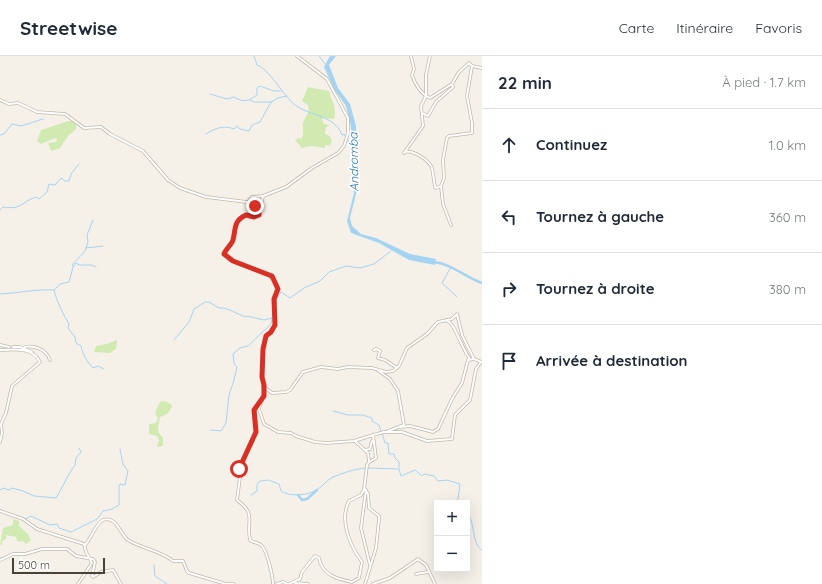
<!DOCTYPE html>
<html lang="fr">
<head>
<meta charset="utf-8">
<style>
	body { margin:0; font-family:Quicksand,sans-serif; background:#f2f2f3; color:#1f2937 }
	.controls { position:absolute; right:12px; bottom:12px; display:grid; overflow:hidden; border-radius:0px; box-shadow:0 4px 16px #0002 }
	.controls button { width:36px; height:36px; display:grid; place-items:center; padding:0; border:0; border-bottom:1px solid #e0e1e3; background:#fff; color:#1f2937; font:20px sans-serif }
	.scale { position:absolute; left:12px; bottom:10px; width:93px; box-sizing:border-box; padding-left:4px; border:2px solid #494237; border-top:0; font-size:11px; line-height:14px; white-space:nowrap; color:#494237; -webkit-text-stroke:3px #fff; paint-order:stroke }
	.stop { position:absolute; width:12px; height:12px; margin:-9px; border:3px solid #d93025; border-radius:50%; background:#fff }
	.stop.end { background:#d93025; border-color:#fff; box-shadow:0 1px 4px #0008 }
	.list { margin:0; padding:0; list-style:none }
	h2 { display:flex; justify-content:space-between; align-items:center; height:52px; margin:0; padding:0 16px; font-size:17px }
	h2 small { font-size:13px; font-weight:400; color:#747a83 }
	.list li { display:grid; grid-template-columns:26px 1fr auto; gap:12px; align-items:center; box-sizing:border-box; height:72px; padding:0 16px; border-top:1px solid #e0e1e3 }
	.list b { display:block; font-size:15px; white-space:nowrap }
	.list em { font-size:13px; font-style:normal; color:#747a83 }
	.icon { flex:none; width:22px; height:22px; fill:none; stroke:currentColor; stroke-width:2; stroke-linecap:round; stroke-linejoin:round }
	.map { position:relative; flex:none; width:482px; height:528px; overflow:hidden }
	header { display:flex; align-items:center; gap:24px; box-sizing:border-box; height:56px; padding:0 20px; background:#fff; border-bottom:1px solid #e0e1e3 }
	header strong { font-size:19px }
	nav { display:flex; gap:22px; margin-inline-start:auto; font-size:14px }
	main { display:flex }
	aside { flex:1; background:#fff }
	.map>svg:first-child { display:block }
</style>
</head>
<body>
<header>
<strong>Streetwise</strong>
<nav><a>Carte</a><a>Itinéraire</a><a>Favoris</a></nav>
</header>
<main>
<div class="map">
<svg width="482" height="528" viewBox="0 0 482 528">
	<rect width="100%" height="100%" fill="#f5f1e9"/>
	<path fill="#d1eab1" d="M308,31l21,4c3,12 8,15 5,28l-12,-1 1,5 7,3 -4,1 -1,7 5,2 2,6 -3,4 -4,-1v3l-14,-2 -9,2 -7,-8 4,-2 2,1c4,-5 1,-10 2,-16 3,-8 7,-10 5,-18l-6,-4z
		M68,65h4l4,3v5l-8,7 -8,12 -9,3 -3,-8 8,-1 1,-3 -2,-1 -14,6 -4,-3 4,-11z
		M117,284l-1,9 -6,4 -16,-1 2,-6 11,-2z
		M164,345l7,3 1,3 -5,7 -7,3c-1,11 -5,13 3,21v7l-4,2 -2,-1 2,-6 -2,-4 -8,-2v-10l7,-1 2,-5 -3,-5 5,-11z
		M13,463l6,2v5l9,8 3,6 -5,4 -3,-3 -5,1 -2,-5 -10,-2v4l-5,3 2,2 -3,1 3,-17 10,-3z"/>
	<path fill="#a5d4f3" d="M330,0h6l-7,9 9,23 12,16 6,22 1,41 -2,7 3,12 -8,32 2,8 9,8 15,4 34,16 26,5 -1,6 -26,-5 -30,-17 -28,-10 -4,-12 7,-28 -2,-10 -1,-56 -5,-21 -12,-17 -10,-22z"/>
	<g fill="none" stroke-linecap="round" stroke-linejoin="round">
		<path stroke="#a5d4f3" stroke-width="1" d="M254,0l3,9c11,3 27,31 38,40 14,11 40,10 47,30l2,-1 7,11
			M319,0l7,9
			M210,38l17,5 7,-2c10,6 14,4 23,-2v-7l3,-2 14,5h7
			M250,44l4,2h18
			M206,78c9,-6 18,-9 28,-5l3,-3 3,3 9,2 3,-6 8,-3 11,-20 7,-4 9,-2
			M0,79l4,-1 8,-10 9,2 22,-7
			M0,154l3,-3c19,3 18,-5 33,-10l3,2 8,-7 2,-8 6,1 6,-7 4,3h4l2,-7 8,-10
			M86,192l17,-2
			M74,210l-2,-1 13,-14 3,-9 -1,-7 6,-15
			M451,211l-9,16 15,14
			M54,234c2,10 10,26 15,34l-1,4 7,9 1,6 5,3c2,9 6,16 12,22l5,-2 6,3
			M0,238c19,-1 36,-5 54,-4l6,-6 9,-2 4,-15 3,-4 3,2h12l5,2
			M276,244l5,-8 9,6 14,-10 16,-7 9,-9 17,-6 14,2 14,-4 17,-13
			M174,284l15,-18 5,-13 11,-7h4l10,6c9,-1 17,6 27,9l1,-1 17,4 8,-2 2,-14
			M333,355l15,4h15l9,3v3l7,4 2,7
			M211,374l10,1 5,-8 3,-28 5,-15 3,-13 -3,-3 -1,-10 7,-6 8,-2 23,-22 1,-6
			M382,377l3,10h3l1,11h5l1,4 4,4v6
			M368,412l31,1 2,7 14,-6 7,6 2,-2 10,2 4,5 9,-1 13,4 -2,15 -3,4
			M0,434l3,-2 6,2 3,-2 11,3 11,5 22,2c5,-8 15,-29 19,-33l1,-7 5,-6 -2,-4
			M251,439l6,-4v-6l3,-4 8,-1 11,4 2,7c9,6 27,5 37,-2 5,-3 9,-9 15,-12 10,-4 21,-8 32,-9
			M0,453l3,2
			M467,456c8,9 5,34 15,38
			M21,461l5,2 5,-3 19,9 7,-1 2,4 12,4 26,-13 6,-8 9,-2 7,-4v-19l1,-2 5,1 3,-14 -5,-7 -3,-15
			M154,509l1,11 12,8"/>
		<path stroke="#a5d4f3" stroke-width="2.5" d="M434,206c18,2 31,15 48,21
			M298,439l4,5 5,-1 10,-9"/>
		<defs>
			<path id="minor" d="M297,0l30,23 21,39v15l-4,13 -6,7 -26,15 -26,19 -23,9 -4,19 -5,2 -8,-2c-12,6 -10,14 -13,25 -1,4 -7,10 -9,13 10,17 47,13 53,33l-2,13v26l-4,7 -5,4 -3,13 -1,28 2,15 -5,17 5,15 14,8 13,1 5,3 19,6 12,1 27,-2 19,-6
				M411,0l3,13 -2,6c3,9 9,19 18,23l22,-14 7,-12 10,-9 3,3
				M0,44l9,4 9,-1 19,9 28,2 19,14 17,-1 9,7 33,17 25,29 12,8 26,9 41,5 7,3 5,5
				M422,57l6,3 8,-14 17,-15 -1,-3
				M405,96c7,-3 25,9 27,16 1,5 2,13 3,19l1,1 5,-2
				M404,97l19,-27 -2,-20 5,-10v-21l4,-19
				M248,146l4,-5 11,-1
				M451,169l-8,-21 -2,-18 3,-8 -1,-18 4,-22 2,-2 23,-3v-10l-5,-27 5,-30 10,2
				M446,264c10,4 15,28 24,39
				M0,289l9,2
				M13,291h7l12,5
				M22,292c11,-4 24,1 28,12
				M0,294c14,-1 33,-3 40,12l-28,24 -6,27 -5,11 1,9 -2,9
				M374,294l2,-1 4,2 -2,7 7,2 12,8
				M376,313l14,10 8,12 6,34 -16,6
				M264,331l8,6 14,-1 4,-2 13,-18 18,-5 17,2 10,-2 24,1 14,4 7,-1 6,-5 8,-18 20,-14 11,-12 14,-3 5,-5 5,21 12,24 8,3
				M262,343l-7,11 1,22 -17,37 1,8 -3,23c20,15 9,19 13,40 3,3 7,2 11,5 6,5 12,32 12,39
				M400,371l10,-1 23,6 5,-3 15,-32 9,-14 6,-23 6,-1
				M355,385l13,12 1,9
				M365,394l5,-1 2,-8
				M366,434l-5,38 9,37
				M0,455l23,8 14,10 47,15 2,8 6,11 -14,21
				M85,489c6,-6 11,-22 18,-25 13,-5 17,14 25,20 14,9 32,10 45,21h10l4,10 2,2 37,11
				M0,504l13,-6h12l17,-5h25l9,7 17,3 2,3 -3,14 1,1 8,-5 12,-2 8,14
				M416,518l12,-2
				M295,527l13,1
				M227,528h7
				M277,528l6,-2 4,2
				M289,528l11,-5 2,-7 13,-16 4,2c3,17 18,21 33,24l7,-4 3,-16c-12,-16 -23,-42 -13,-61l12,-6 3,-5 3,-25 2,-3 7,-4 -3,-23 11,-3h18l25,9 25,-2 3,-24 15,-15 6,-31 5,-7
				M365,528l11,-36 3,-28v-4l-10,-8 -1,-14 -3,-5
				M373,528l17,-6 28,-19 8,6 9,19"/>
		</defs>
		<use href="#minor" stroke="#c1b9ab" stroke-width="3.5"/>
		<use href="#minor" stroke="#fff" stroke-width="2"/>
	</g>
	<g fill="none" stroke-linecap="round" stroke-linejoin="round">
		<path stroke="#d93025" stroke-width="5" d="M239,413l17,-37 -2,-22 10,-14v-11l-2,-8 1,-28 3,-13 5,-4 4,-7 -1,-26 4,-10 -6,-13 -39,-15 -9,-7c2,-5 8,-10 9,-14 3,-11 0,-19 13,-25l8,2 5,-2v-5l-4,-4"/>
	</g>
	<g text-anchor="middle" stroke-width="3.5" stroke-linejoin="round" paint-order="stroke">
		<g font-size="12" font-style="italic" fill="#2b7ab1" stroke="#fff">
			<text transform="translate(354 106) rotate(-91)" y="4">Andromba</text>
		</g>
	</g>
</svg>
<div class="controls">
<button>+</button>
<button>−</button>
</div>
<div class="scale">500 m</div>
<div class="stop" style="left:239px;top:413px"></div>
<div class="stop end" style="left:255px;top:150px"></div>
</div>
<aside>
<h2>22 min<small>À pied · 1.7 km</small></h2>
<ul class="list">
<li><svg class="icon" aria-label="ahead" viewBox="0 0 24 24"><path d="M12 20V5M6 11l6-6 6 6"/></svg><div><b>Continuez</b></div><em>1.0 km</em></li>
<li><svg class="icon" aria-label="left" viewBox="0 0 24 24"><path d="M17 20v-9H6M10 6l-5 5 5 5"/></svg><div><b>Tournez à gauche</b></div><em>360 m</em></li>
<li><svg class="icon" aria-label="right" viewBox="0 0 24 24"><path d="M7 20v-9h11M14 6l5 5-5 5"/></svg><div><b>Tournez à droite</b></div><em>380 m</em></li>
<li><svg class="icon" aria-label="arrive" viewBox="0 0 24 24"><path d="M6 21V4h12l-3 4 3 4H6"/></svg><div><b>Arrivée à destination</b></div></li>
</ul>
</aside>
</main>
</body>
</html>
